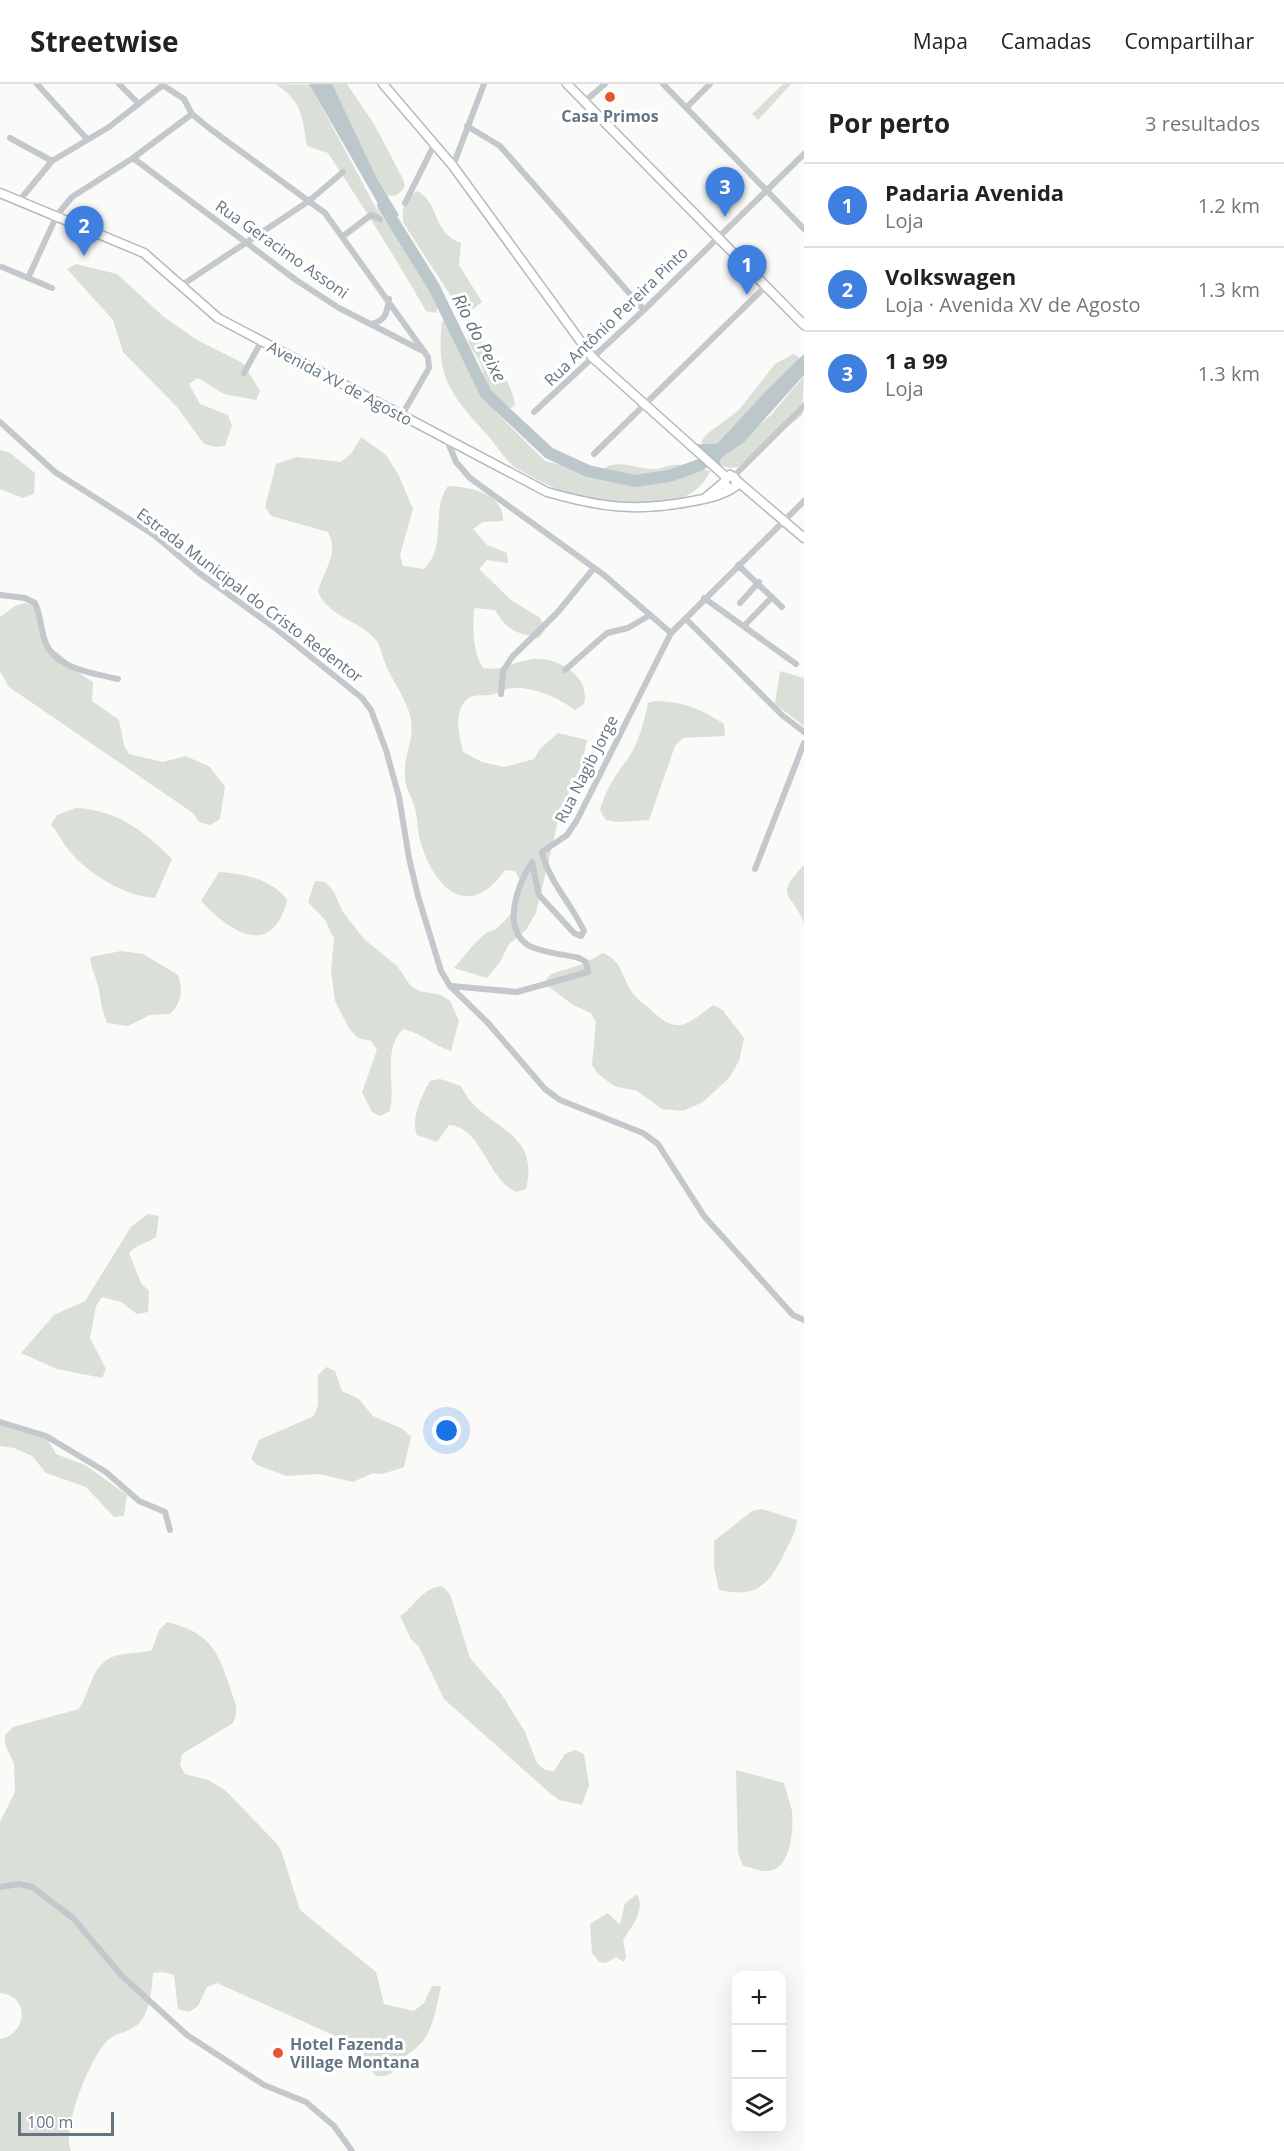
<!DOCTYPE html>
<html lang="pt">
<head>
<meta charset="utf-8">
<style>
	body { margin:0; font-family:"Open Sans",sans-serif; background:#f6f6f6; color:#222 }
	.controls { position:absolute; right:18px; bottom:18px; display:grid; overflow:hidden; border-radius:12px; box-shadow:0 6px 24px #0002 }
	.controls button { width:54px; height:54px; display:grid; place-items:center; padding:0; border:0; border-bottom:2px solid #e0e0e0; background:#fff; color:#222; font:30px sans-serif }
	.scale { position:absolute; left:18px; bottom:15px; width:96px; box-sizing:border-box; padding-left:6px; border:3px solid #657683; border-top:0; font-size:16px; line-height:21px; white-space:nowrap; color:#657683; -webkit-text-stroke:4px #fff; paint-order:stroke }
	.you { position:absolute; left:447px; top:1347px; width:21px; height:21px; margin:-15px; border:4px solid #fff; border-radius:50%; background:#1a73e8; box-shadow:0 0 0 9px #1a73e833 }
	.badge { display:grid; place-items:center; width:39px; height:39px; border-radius:50%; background:#2563eb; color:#fff; font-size:20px; font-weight:700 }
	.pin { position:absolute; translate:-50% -50px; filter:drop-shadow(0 2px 3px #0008) }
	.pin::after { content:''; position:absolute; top:32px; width:21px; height:18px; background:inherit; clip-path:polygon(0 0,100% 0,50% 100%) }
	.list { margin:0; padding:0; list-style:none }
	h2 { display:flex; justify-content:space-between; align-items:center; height:78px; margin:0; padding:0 24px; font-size:26px }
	h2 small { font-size:20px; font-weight:400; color:#767676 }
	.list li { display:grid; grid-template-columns:39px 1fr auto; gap:18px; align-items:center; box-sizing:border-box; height:84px; padding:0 24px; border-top:2px solid #e0e0e0 }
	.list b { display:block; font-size:22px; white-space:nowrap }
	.list p { margin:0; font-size:20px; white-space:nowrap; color:#767676 }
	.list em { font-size:20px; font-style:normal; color:#767676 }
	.icon { flex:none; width:33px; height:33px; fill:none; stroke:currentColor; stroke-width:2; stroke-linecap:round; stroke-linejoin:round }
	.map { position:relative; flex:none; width:804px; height:2067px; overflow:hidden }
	header { display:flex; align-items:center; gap:36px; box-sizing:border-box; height:84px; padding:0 30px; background:#fff; border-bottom:2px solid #e0e0e0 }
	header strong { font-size:28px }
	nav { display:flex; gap:33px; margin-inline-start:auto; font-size:21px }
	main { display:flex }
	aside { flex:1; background:#fff }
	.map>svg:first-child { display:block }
</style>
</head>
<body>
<header>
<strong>Streetwise</strong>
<nav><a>Mapa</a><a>Camadas</a><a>Compartilhar</a></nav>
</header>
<main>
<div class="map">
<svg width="804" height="2067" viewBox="0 0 804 2067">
	<rect width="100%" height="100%" fill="#fafaf8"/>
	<path fill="#dadfd7" d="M276,0l34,1 66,123 55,75 8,19 -3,11 -10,-2c-31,-54 -64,-106 -98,-158l-21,-7c-5,-30 -4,-43 -31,-62z
		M329,0h18l27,40 29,55 2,7c-7,11 -13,12 -25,7z
		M783,0h8l-33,36 -6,-6z
		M417,107c23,11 14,41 44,52l-2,22 23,37 -9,7 -10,2 -7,-7 -52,-80c-4,-15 1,-24 13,-33z
		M76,180l41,10 47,43 33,23 46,23 17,28 -4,9 -32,-6 -26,-16 -9,6 11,20 28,11 4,11 -7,20 -10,1 -11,-3 -27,-37 -54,-55 -10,-32 -46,-51z
		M442,237l10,2 28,67 12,18 53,53 52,13c16,-17 33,-7 53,-5 9,1 15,-3 23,-4 13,-1 25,3 37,6 -17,45 -99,37 -136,25 -19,-7 -41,-18 -58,-28 -10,-7 -19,-22 -27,-31 -37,-42 -54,-57 -47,-116z
		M476,242c6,28 34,45 39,79l-8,6c-22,-6 -20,-28 -26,-46 -6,-16 -19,-20 -10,-38z
		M793,270l10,5 -90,92 -6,-1 -6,-8 6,-8 32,-24 36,-46z
		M804,292l-2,39 -64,52 -9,1 -9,-3 -2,-5 53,-45z
		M361,353l25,18 13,21 14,33 -13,46 3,11 21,3c24,-24 6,-59 24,-83 22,1 56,7 55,35l-20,1 -10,7 14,16 20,8 1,10 -21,-3 -8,9 32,31 29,18 5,12 -6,8c-25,-6 -30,-6 -44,-28l-21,-2c-1,20 -2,42 9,60 18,4 32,-7 50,-9 26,-2 58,18 51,45l-9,6c-16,-12 -41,-23 -61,-22 -9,0 -15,5 -23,7 -9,1 -19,-2 -26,6 -12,15 -5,35 -2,51l19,10 22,5 30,-8 6,-10 18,-16 29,7 -5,23 -22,50 -24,100 -10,17 -17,14 -9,18 -13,16 -33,-10 22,-26 10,-9 10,-4 17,-17 7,-32 -5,-9 -10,-1c-36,51 -69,20 -84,-26 -4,-12 -3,-24 -6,-36 -3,-11 -10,-20 -10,-31 -2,-30 16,-41 0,-75 -7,-16 -17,-28 -22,-45 -2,-6 -3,-12 -7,-17 -17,-20 -47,-23 -58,-48 5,-22 22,-37 10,-60l-57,-16 -6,-9 11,-43 21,-7 44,5 10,-8z
		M0,366l10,3 25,20 -1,21 -11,4 -23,-9z
		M25,519l12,2c7,12 8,29 13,43 17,8 26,26 43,34l-1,19 27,19 5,25 5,9 34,8 23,-6 24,11 15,20 -5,32 -10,6 -11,-3 -6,-9 -184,-126 -9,-16v-54l15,-11z
		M780,587l24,7v48l-29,-22z
		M654,617c30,1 45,7 70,23l1,12 -42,2 -8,8 -26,74 -32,2 -11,-2 -6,-10c5,-20 17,-37 29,-53 10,-15 15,-36 19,-54z
		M76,724c41,2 68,23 96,51l-17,39c-30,-1 -70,-26 -88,-50 -6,-8 -9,-16 -16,-23l6,-10z
		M804,781v58c-11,-30 -32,-25 0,-58z
		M219,788c23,1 55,8 68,28 -15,60 -57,32 -86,1z
		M315,797l10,1 8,8 10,22 21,27 33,27 13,19 9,6 22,4 9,6 9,20 -8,30c-17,-5 -29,-18 -48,-22 -21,21 -7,54 -13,82l-10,5 -8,-4 -10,-20 15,-42 -6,-9 -13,-3 -8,-8 -15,-29 -4,-31 3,-31 -9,-19 -17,-18z
		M121,867l22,3 35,21c5,15 4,27 -8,39l-20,1 -22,11 -21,-3c-5,-12 -6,-21 -8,-33 -2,-12 -8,-21 -9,-33z
		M603,869c18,8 18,20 27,36 4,8 13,14 20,20 27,27 37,16 63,-4l10,5c6,11 15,18 21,28l-5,23 -10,17 -26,24 -20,9 -21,-2 -25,-18 -23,-5 -16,-12 -6,-9 4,-43 -5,-9 -18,-8 -29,-22 7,-9 32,-10z
		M440,995l21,7c20,44 80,41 65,103l-10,3c-29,-13 -34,-65 -67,-67l-12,17 -20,-7c-7,-16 5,-40 13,-54z
		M148,1130l11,2 -3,21c-10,7 -19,7 -27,16l12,30 8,8 -1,21 -11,2 -16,-12 -19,-5 -6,9 -6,32 16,31 -4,9 -45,-9 -36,-16 33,-38 31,-14 46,-74z
		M326,1283l9,4 7,20 17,8 14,17 30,13 8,8 -7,30 -21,7 -10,-1 -20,9 -34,-8 -33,2 -29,-11 -6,-6 8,-19 55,-24 4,-11v-30z
		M0,1340l45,11 11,19 29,11 42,30 -3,21 -10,1 -28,-30 -40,-14 -14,-17 -18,-8 -14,-2z
		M762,1425l35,11c-1,12 -6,20 -11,30 -16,33 -28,49 -67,40l-5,-23v-26l38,-30z
		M442,1502l8,8 20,64 32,37 23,37 12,31 8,7 9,1 11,-17 10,-4 9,4 5,31 -7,20 -23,-5 -8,-6 -107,-95 -25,-52 -8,-8 -11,-23c16,-10 20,-27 42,-30z
		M167,1538c41,10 51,27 63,66 4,14 10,19 3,35l-51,31 -2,11 5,9 23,6 17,10 52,54 5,9 18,57 76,62 8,32 30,7 10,-8 8,-17h9c-4,18 -7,40 -18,55 -5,7 -12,10 -18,16 -9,12 -13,21 -29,19l-27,-32 -9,-6 -123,-55 -10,4 -9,19 -9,6 -11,-3 -4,-34 -11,-3 -10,1c-1,14 -3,34 -10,45 -8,14 -24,13 -35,22 -17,16 -47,88 -37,111h-71v-112c26,-4 32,-43 0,-46v-171l15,-30 -1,-28 -9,-20v-9l8,-8 66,-18c12,-18 12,-45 36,-53 12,-4 25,-2 37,-6l7,-20z
		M736,1686l48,13c2,9 6,19 8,28 2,18 -1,61 -26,60 -7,0 -16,-4 -23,-5l-5,-13z
		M637,1810c9,15 -5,33 -14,46l3,16 -2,6 -8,-5 -10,6 -7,-1 -7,-9 -2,-29 18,-11 12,12 5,-22z"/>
	<path fill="#bbc7cb" d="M309,0h23l45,95 22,36 -11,6z
		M804,270v21l-60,67 -23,16 -3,14 -28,-28h27l49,-53z"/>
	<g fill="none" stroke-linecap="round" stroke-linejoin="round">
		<path stroke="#bbc7cb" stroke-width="12" d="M383,121l51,82 52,107 63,59 39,18 47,10 34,-5 31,-11 16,-12"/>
		<defs>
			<path id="secondary" d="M383,0l70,82 139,191 134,120
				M567,0l237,241
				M0,109l144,60 74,65 329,174c53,15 87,20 141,10 17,-3 34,-6 48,-16l-1,-8 -5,-3 -7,8 7,6
				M736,396l68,58
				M704,415l19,-16"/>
		</defs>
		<use href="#secondary" stroke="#b3babf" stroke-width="11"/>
		<path stroke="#c3c8cc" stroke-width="6" d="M37,0l50,55
			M119,0l20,20
			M663,0l141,145
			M164,2l20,13 8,15 17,14 116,85 103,144 1,11 -27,47
			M584,18l21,-18
			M686,24l24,-24
			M467,42l33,20 144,164
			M10,54l42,23
			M133,74l163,122 43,28 82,42
			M453,82l31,-82
			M19,117l33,-40 57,-34 54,-42
			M405,119l29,-58
			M342,153l29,-22 9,4
			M2,183l50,21
			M28,194l29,-63 15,-18 61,-39 59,-44
			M182,201l127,-84 34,-29
			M372,240c14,-4 15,-11 17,-25
			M244,289l17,-31
			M534,328l110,-102 160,-156
			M0,338l55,50 99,63 45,38 76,55 87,70 9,12 15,40 13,47 10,61 9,38 23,75 9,15 38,37 57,66 15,11 83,33 15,11 46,72 89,99 11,5
			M447,356l9,22 14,16 134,97 67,58
			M594,370l171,-167
			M734,392l70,-70
			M738,481l44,42
			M0,511l25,3 10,5c6,12 5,25 10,38 10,28 48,32 73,38
			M704,514l92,66
			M740,519l19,-21
			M686,535l96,96 22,17
			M744,542l28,-29
			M565,586l42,-37 21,-5 22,-13
			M501,610l2,-23 9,-14 45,-44 37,-45
			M755,785l49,-126
			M451,902l66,6 71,-20 -2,-10 -7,-4c-15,-4 -38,-5 -51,-13 -27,-18 -10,-61 4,-83l7,33 35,38 7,3 3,-5c-13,-28 -35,-49 -42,-79l25,-17 10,-15 94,-187 133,-132
			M0,1338l46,14 60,36 33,29 26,11 5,18
			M0,1803l19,-3 13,3 41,31 48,57 66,60 77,50 42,17 28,24 18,25"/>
		<use href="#secondary" stroke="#fff" stroke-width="8"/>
	</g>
	<g fill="#e4572e" stroke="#fff" stroke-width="2">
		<circle cx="610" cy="13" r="6"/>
		<circle cx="278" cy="1969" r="6"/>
	</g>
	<g text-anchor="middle" stroke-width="6" stroke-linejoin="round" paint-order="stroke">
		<g font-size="16" font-weight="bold" fill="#657683" stroke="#fff">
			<text x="610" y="38">Casa Primos</text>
			<text x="290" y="1966" text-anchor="start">Hotel Fazenda<tspan x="290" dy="18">Village Montana</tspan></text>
		</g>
		<g font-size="16" fill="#657683" stroke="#fff">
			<text transform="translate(282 165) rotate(35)" y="6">Rua Geracimo Assoni</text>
			<text transform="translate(616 232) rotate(-44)" y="6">Rua Antônio Pereira Pinto</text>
			<text transform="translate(340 299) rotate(28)" y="6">Avenida XV de Agosto</text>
			<text transform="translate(250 511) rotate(37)" y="6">Estrada Municipal do Cristo Redentor</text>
			<text transform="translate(586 685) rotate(-63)" y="6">Rua Nagib Jorge</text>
		</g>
		<g font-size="18" font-style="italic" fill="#60757c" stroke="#fff">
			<text transform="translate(479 254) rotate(63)" y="6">Rio do Peixe</text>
		</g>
	</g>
</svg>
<div class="controls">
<button>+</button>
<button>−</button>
<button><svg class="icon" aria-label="layers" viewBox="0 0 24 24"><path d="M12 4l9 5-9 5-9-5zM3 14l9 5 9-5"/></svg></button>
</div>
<div class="scale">100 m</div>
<div class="you"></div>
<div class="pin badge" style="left:747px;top:211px;background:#3f7fe0">1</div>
<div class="pin badge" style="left:84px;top:172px;background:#3f7fe0">2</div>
<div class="pin badge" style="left:725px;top:133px;background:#3f7fe0">3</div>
</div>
<aside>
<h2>Por perto<small>3 resultados</small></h2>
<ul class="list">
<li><span class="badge" style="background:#3f7fe0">1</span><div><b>Padaria Avenida</b><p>Loja</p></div><em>1.2 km</em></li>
<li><span class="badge" style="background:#3f7fe0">2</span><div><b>Volkswagen</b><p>Loja · Avenida XV de Agosto</p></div><em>1.3 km</em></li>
<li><span class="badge" style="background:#3f7fe0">3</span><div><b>1 a 99</b><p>Loja</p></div><em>1.3 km</em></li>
</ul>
</aside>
</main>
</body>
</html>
